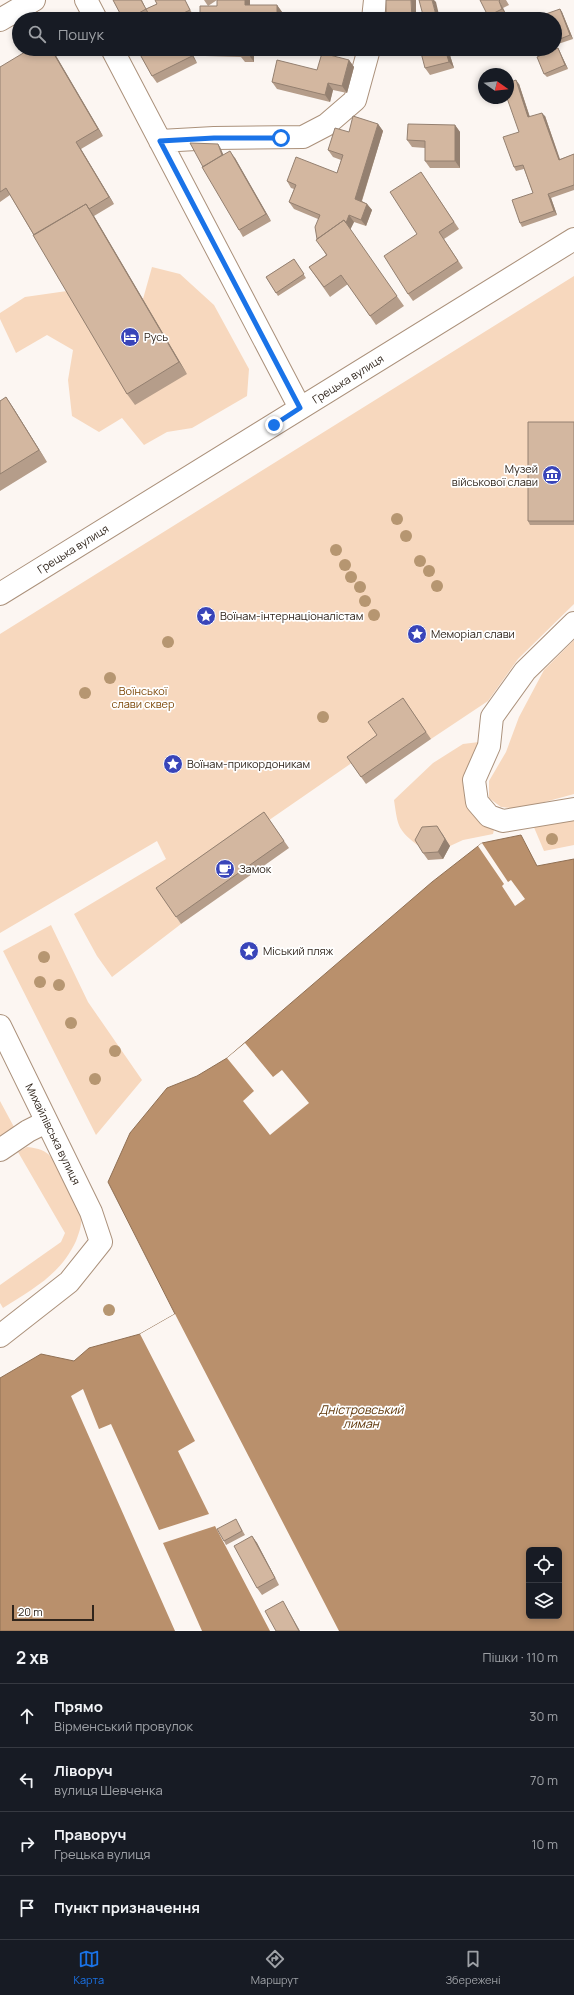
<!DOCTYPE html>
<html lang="uk">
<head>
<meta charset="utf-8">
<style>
	body { margin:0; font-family:Manrope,sans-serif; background:#20242c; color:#f1f3f6 }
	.controls { position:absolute; right:12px; bottom:12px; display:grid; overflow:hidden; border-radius:6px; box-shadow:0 2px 6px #0003 }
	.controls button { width:36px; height:36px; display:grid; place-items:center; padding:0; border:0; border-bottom:1px solid #363941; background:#171b24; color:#f1f3f6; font:20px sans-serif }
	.compass { position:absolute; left:478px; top:68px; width:36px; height:36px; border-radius:50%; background:#171b24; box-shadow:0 2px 6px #0003; rotate:104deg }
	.scale { position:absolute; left:12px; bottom:10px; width:82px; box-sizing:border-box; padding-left:4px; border:2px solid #2f241b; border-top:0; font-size:11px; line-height:14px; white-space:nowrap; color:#2f241b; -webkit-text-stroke:3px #fff; paint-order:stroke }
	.stop { position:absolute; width:12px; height:12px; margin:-9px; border:3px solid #1a73e8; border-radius:50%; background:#fff }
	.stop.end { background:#1a73e8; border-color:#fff; box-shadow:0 1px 4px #0008 }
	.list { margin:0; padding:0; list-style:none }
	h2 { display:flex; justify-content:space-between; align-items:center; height:52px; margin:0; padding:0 16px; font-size:17px }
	h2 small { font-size:13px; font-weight:400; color:#9ea1a6 }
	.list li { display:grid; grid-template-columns:26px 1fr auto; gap:12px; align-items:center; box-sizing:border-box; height:64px; padding:0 16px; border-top:1px solid #363941 }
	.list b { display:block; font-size:15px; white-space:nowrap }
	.list p { margin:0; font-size:13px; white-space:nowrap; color:#9ea1a6 }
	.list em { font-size:13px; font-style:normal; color:#9ea1a6 }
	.icon { flex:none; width:22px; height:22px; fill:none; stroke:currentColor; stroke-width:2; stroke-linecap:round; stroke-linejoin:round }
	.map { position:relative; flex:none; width:574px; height:1631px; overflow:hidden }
	.search { position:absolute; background:#171b24; box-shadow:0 2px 6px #0003; left:12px; right:12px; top:12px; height:44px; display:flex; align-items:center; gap:10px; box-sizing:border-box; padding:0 14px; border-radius:22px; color:#9ea1a6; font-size:15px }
	.sheet { height:308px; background:#171b24 }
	nav { display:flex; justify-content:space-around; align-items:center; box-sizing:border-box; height:56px; border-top:1px solid #363941; background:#171b24; font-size:11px; color:#9ea1a6 }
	nav a { display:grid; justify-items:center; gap:2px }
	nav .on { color:#1a73e8 }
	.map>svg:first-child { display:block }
</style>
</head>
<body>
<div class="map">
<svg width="574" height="1631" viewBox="0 0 574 1631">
	<rect width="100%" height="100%" fill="#fcf6f2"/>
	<path fill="#f7d8be" d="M152,267l28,7 34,31 35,64 -2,27 -55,32 -25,4 -23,13 -22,-27 -23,14 -27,-16 -4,-36 5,-30 -26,-15 -31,18 -16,-34v-6l25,-16 42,-6 76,8z
		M574,276v328l-56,55 -30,42 -57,38 -49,3 -221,153 20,29 -69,53 -15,-21 -23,-42 92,-55 -9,-18 -157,92v-299z
		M574,640v154l-55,15 -18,-2 -12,-9v-17l17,-29 13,-35 25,-47z
		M479,742c-8,20 -23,48 -8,68 4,6 17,11 24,15l-2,9 -30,6 -13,6 -8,-13 -22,14c-22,-17 -22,-19 -26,-47l39,-37 30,-19z
		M574,818v27l-30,6 -11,-26z
		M51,925l37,77 54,78 -46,55 -93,-184z
		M0,1101l14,26 -14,9z
		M27,1147c24,2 26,12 37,31 6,11 15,24 17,36 2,8 -2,19 -5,27 -16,34 -42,47 -73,67l-3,-5v-18l61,-43 4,-9 -47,-81z"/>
	<path fill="#b9906c" stroke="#907054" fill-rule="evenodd" d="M521,835l16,31 37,-7v772h-574v-253l41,-24 33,7 15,-13 51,-14 35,-20 -67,-132 22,-49 37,-45 30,-12 30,-18 205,-176 50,-39zM529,1550h30v66h-30z"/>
	<path fill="#fcf6f2" d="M482,843l26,39 3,-2 14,19 -10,7 -13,-20 2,-2 -26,-38z
		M245,1043l28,34 9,-7 27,33 -39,32 -27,-34 11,-10 -27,-33z
		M175,1314l164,317h-69l-55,-105 -52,17 39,88h-27l-104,-235 12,-7 16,40 12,-5 48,106 50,-16 -31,-63 17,-10 -55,-107z"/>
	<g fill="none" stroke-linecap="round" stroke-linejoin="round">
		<defs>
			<path id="minor" d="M86,0l10,19
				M373,19l2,-19
				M0,20l34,-20
				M112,49l188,359
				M160,141l54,-3 89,-1 23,-12 29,-25 14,-51
				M0,594l574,-355
				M574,623l-49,48 -33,46 -3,29 -15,34 3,22 12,14 14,5 71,-12
				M0,1026l91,186 10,30 -32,40 -69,54
				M0,1150l28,-19 18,-9"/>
		</defs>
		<use href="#minor" stroke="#ab917b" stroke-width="24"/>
		<use href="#minor" stroke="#fff" stroke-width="22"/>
	</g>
	<g fill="#b69671">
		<circle cx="397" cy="519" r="6"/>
		<circle cx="406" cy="536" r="6"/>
		<circle cx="336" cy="550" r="6"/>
		<circle cx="420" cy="561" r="6"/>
		<circle cx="345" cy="565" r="6"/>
		<circle cx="429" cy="571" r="6"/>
		<circle cx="351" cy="577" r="6"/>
		<circle cx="437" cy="586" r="6"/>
		<circle cx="360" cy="587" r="6"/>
		<circle cx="365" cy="601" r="6"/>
		<circle cx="374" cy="615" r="6"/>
		<circle cx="168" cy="642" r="6"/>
		<circle cx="110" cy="678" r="6"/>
		<circle cx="85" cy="693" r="6"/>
		<circle cx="323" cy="717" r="6"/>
		<circle cx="552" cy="839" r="6"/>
		<circle cx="44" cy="957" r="6"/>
		<circle cx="40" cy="982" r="6"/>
		<circle cx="59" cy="985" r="6"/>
		<circle cx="71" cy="1023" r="6"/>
		<circle cx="115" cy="1051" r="6"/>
		<circle cx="95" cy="1079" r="6"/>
		<circle cx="109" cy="1310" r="6"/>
	</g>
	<path fill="#b59d8a" d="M113,0h30h-1l4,9 11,-5 -2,-4h30l7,13 -10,6h-31l-3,-6 -11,6h-14z
		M204,0h46v5h27l5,7 -65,-6v-6l-9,6z
		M480,0h26l3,5 -6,3 4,8 -5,3h-12z
		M560,9l2,3 11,27 -18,6v-26z
		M558,48l2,4 8,17 -21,8 -3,-3z
		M52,49l51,87 -22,13 33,55 -20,12 93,158 -52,31 -8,-11 -117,-199 -10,7v-135z
		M137,49h53l7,14 -40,20 -5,-7z
		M200,49h82v2h-28v11h-9l-4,-5 -36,-1z
		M448,49l6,19 -24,7 -5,-7z
		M349,60l5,7 -7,26 -14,-3 -3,12 -53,-13 -5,-7 45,-12z
		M519,84l11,33 15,-1 15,43 14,-5v36l-23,8 6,17 -35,12 -2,-4 13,-30 -9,-24 -8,2 -2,-4 5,-35z
		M378,124l5,7 -21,70 5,3 5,6 -6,16 -12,-4 -4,8 54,76 -28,19 -28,-41 -18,13 -21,-30 17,-12 -9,-16 1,-20 -24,-10 -5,-7 5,-13 -3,-1 -4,-7 50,-8 4,-13 -8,-3 -5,-7 21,-18z
		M455,125l5,7v36h-30l-5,-7v-13l-13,-1 -5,-7z
		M220,147l3,8 12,3 36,63 -28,16 -4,-7z
		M421,172l38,57 -15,10 19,29 -50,33 -5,-7 9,-60z
		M294,259l12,19 -28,18 -12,-19z
		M6,397l8,12 33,53 -47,29v-90z
		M574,422v103h-44l-2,-4z
		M403,698l28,41 -65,45 -19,-27 30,-22z
		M264,812l25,36 -108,76 -25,-36z
		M442,833l8,13 -7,13 -15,1 -5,-7z
		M238,1523l7,12 -19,10 -2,-4z
		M252,1536l5,7 22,42 -17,10 -5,-7z"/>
	<path fill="#948070" d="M245,0h5v12l-5,-7z
		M411,0h5v19h-4z
		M432,0h2l2,2 4,17h-3z
		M499,1l4,7 4,8 -5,-7z
		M277,5l5,7v7h-5z
		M560,9l2,3 11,27 -3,-4z
		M558,48l2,4 8,17 -3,-4z
		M51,49h1l51,87 -5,-7z
		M189,49h1l7,14 -5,-7z
		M249,49h4l1,2v11l-5,-7z
		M445,49h3l6,19 -5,-6z
		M349,60l5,7 -7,26 -5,-7z
		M516,80l3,4 12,37 -3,-4z
		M328,83l5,7 -3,12 -5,-7z
		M542,113l3,3 16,47 -2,-3z
		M378,124l5,7 -23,75 -5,-7z
		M455,125l5,7v36l-5,-7z
		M76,142l5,7 33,55 -5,-7z
		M218,144l2,3 7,16 -3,-3z
		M230,151l5,7 36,63 -5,-7z
		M548,194l3,4 6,17 -3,-4z
		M86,204l8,12 93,158 -8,-12z
		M367,204l5,6 -6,16 -5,-6z
		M349,215l5,7 -4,8 -4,-7z
		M6,397l8,12 33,53 -8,-12z
		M437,826l13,20 -7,13 -5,-7z
		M252,1536l5,7 22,42 -4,-7z
		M283,1601l4,7 13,23h-1z"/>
	<path fill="#d3b7a0" stroke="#948070" d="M113,0h28l5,9 -18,10h-5z
		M155,0h30l5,10 -17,8 -2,-3 -7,4h-13l-5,-10 11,-5z
		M217,0h28v5h32v14h-77v-13h17z
		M386,0h25l1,19h-26z
		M419,0h13l5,19h-13z
		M480,0h20l-1,1 3,8 -14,7z
		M560,9l10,26 -15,6v-22h-14l-1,-3z
		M171,15l2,4h-9z
		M558,48l7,17 -21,9 -7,-17z
		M30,49h21l47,80 -22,13 33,55 -20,12 -3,-5 -52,31 -28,-47 -6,4v-125z
		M137,49h52l3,7 -40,20z
		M200,49h49v6h-9v-5z
		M420,49h25l4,13 -24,6z
		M322,53l27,7 -7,26 -14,-3 -3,12 -53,-13 5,-22 40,10z
		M516,80l12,37 14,-4 17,47 15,-6v31l-26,9 6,17 -34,12 -8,-23 21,-7 -10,-28 -9,2 -11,-30 16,-5 -12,-34h1v-15z
		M353,116l25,8 -23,75 12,5 -6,16 -12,-5 -3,8 -2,-3 -27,19 -2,-12 5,-12 -31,-13 7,-17 -9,-4 9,-24 41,16 6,-18 -15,-5 7,-22 14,4z
		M408,124l47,1v36h-30v-20l-18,-1z
		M190,143l28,1 4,11 -19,12z
		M230,151l36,63 -27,16 -37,-63z
		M421,172l33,50 -15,10 19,29 -50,33 -24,-38 33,-22 -27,-42z
		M86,204l93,158 -52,32 -94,-159z
		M344,220l53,76 -27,20 -29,-41 -17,12 -15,-20 18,-12 -11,-15z
		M294,259l10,15 -28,19 -10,-16z
		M6,397l33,53 -39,24v-73z
		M528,422h46v99h-46z
		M403,698l23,34 -65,45 -14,-20 30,-22 -9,-13z
		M264,812l20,29 -108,76 -20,-29z
		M437,826l8,13 -7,13 -15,1 -8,-13 7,-13z
		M236,1519l6,12 -18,10 -7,-12z
		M252,1536l23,42 -18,10 -23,-42z
		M283,1601l16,30h-23l-11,-20z"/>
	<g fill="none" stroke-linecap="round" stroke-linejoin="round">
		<path stroke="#1a73e8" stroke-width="5" d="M274,425l26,-17 -140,-267 54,-3h67"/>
	</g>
	<defs>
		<symbol id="hotel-disc" viewBox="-11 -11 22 22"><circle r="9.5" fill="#3945b9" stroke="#fff"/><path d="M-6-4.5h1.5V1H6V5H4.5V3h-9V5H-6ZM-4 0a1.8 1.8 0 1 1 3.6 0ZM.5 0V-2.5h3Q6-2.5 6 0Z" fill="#fff"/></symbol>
		<symbol id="museum-disc" viewBox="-11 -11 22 22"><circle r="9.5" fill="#3945b9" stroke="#fff"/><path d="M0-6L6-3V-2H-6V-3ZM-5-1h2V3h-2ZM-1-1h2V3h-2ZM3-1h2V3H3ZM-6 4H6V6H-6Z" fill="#fff"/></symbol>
		<symbol id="sight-disc" viewBox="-11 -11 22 22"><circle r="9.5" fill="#3945b9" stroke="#fff"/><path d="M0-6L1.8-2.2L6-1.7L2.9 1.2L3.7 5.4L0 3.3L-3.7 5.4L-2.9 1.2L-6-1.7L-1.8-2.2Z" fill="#fff"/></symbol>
		<symbol id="cafe-disc" viewBox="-11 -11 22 22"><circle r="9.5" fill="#3945b9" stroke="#fff"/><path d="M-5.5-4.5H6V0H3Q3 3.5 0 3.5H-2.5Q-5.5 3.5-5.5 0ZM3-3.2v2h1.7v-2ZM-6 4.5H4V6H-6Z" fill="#fff"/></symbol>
	</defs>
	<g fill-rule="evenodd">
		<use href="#hotel-disc" x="119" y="326" width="22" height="22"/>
		<use href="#museum-disc" x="541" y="464" width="22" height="22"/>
		<use href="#sight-disc" x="195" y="605" width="22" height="22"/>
		<use href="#sight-disc" x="406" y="623" width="22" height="22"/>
		<use href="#sight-disc" x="162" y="753" width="22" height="22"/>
		<use href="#cafe-disc" x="214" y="858" width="22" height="22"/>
		<use href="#sight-disc" x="238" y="940" width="22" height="22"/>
	</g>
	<g text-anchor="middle" stroke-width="3.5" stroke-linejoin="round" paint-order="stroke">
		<g font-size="11" fill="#2f241b" stroke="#fff" text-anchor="start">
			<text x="144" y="341">Русь</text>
			<text x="538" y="473" text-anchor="end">Музей<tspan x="538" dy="13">військової слави</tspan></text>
			<text x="220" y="620">Воїнам-інтернаціоналістам</text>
			<text x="431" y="638">Меморіал слави</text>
			<text x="187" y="768">Воїнам-прикордоникам</text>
			<text x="239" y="873">Замок</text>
			<text x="263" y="955">Міський пляж</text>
		</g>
		<g font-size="11" fill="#2f241b" stroke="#fff">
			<text transform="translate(348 379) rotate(-32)" y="4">Грецька вулиця</text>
			<text transform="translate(73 549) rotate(-32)" y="4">Грецька вулиця</text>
			<text transform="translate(53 1134) rotate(64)" y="4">Михайлівська вулиця</text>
		</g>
		<g font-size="11" fill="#7d4808" stroke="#fff">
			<text x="143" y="695">Воїнської<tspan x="143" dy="13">слави сквер</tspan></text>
		</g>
		<g font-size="12" font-style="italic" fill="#5e3507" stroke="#fff">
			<text x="361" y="1414">Дністровський<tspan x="361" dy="14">лиман</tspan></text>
		</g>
	</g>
</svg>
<div class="controls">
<button><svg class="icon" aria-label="locate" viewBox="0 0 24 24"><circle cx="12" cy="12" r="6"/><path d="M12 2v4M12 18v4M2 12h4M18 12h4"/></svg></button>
<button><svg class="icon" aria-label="layers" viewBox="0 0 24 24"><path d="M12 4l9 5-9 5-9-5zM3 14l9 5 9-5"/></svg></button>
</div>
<svg class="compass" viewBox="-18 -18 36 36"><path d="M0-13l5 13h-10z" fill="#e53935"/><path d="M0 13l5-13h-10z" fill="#9ea1a6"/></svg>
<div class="scale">20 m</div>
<div class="stop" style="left:281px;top:138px"></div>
<div class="stop end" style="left:274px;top:425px"></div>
<div class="search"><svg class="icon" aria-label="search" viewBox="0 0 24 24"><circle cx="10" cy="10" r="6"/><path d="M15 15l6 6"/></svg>Пошук</div>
</div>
<section class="sheet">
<h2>2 хв<small>Пішки · 110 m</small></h2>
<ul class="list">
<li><svg class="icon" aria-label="ahead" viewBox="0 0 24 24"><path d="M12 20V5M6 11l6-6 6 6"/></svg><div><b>Прямо</b><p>Вірменський провулок</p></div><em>30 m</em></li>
<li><svg class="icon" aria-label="left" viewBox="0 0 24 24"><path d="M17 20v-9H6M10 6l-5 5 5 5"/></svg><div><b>Ліворуч</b><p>вулиця Шевченка</p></div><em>70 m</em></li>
<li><svg class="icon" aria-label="right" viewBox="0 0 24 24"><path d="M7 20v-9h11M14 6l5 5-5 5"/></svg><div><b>Праворуч</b><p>Грецька вулиця</p></div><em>10 m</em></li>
<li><svg class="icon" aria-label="arrive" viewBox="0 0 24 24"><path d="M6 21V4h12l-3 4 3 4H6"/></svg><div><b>Пункт призначення</b></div></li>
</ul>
</section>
<nav>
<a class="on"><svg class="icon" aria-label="map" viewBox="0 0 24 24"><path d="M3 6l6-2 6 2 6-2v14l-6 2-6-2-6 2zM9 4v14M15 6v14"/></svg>Карта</a>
<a><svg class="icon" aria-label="directions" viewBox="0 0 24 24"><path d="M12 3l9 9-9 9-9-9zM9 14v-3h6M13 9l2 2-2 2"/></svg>Маршрут</a>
<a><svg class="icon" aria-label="saved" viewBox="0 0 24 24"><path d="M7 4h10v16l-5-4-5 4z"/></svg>Збережені</a>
</nav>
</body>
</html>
